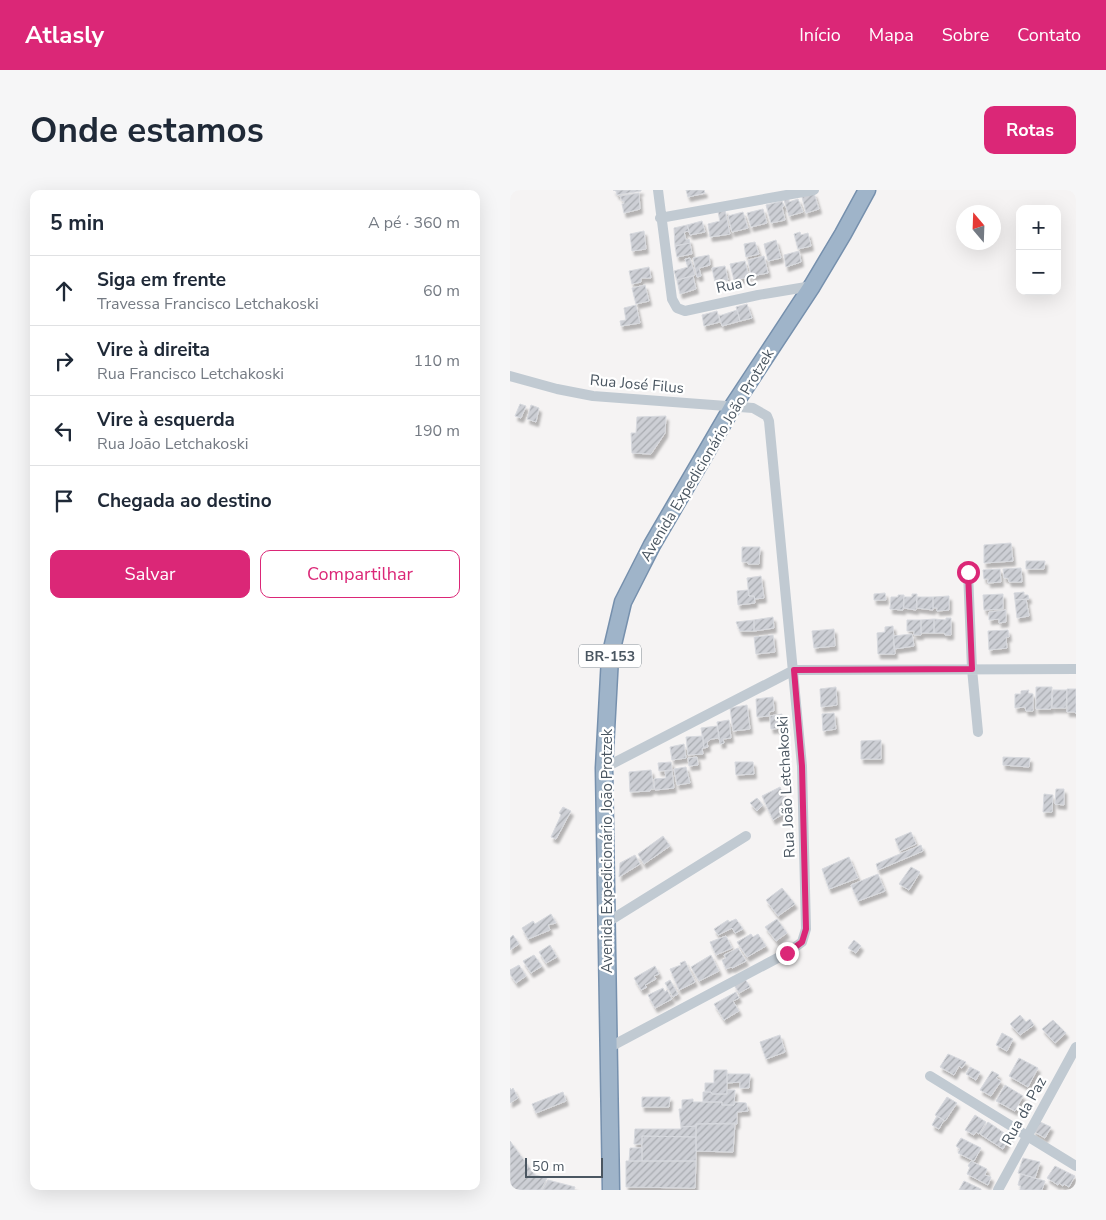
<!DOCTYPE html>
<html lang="pt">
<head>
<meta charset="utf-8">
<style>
	body { margin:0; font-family:"Nunito Sans",sans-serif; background:#f6f6f7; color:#1f2937 }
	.controls { position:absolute; right:15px; top:15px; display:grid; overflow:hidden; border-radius:10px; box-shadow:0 5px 20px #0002 }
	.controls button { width:45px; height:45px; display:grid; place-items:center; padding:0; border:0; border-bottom:1px solid #e0e1e3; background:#fff; color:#1f2937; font:25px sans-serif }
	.compass { position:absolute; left:446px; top:15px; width:45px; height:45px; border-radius:50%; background:#fff; box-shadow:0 5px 20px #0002; rotate:341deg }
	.scale { position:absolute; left:15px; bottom:12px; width:78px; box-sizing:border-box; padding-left:5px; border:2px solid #4a5661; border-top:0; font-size:14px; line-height:18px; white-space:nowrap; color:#4a5661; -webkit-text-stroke:4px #fff; paint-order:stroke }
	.stop { position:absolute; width:15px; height:15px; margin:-11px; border:4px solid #db2777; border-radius:50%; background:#fff }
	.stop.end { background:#db2777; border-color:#fff; box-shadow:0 1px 5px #0008 }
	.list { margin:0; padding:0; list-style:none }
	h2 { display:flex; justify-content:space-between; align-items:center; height:65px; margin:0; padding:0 20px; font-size:21px }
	h2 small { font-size:16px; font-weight:400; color:#747a83 }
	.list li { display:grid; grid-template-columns:32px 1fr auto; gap:15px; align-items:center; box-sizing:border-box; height:70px; padding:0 20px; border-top:1px solid #e0e1e3 }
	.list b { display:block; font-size:19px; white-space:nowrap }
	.list p { margin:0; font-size:16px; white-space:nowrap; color:#747a83 }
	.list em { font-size:16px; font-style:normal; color:#747a83 }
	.actions { display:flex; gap:10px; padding:15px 20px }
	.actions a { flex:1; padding:11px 0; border:1px solid #db2777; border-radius:10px; text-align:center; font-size:18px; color:#db2777 }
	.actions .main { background:#db2777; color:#fff }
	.icon { flex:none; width:28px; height:28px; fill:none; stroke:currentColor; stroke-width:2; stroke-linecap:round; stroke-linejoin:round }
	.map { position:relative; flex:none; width:566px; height:1000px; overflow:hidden; border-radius:10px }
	header { display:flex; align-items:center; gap:30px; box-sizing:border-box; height:70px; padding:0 25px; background:#db2777; color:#fff }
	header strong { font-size:24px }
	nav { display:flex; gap:28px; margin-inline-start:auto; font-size:18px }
	.intro { display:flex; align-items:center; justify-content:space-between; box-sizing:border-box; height:120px; padding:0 30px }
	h1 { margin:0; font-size:35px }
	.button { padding:12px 22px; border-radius:10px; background:#db2777; color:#fff; font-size:18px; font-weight:700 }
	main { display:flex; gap:30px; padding:0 30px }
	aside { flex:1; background:#fff; border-radius:10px; box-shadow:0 5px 20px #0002 }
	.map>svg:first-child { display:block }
</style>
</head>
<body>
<header>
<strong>Atlasly</strong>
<nav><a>Início</a><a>Mapa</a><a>Sobre</a><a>Contato</a></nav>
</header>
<div class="intro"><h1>Onde estamos</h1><a class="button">Rotas</a></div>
<main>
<aside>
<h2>5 min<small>A pé · 360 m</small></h2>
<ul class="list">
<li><svg class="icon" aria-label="ahead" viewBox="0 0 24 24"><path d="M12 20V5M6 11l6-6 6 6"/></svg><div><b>Siga em frente</b><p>Travessa Francisco Letchakoski</p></div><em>60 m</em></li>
<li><svg class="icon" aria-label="right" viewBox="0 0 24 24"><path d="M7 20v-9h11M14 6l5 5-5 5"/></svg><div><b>Vire à direita</b><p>Rua Francisco Letchakoski</p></div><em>110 m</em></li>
<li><svg class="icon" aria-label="left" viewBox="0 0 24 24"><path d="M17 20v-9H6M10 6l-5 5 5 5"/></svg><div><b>Vire à esquerda</b><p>Rua João Letchakoski</p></div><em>190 m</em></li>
<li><svg class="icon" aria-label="arrive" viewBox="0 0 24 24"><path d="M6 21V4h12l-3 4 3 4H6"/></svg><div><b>Chegada ao destino</b></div></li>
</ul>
<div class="actions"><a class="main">Salvar</a><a>Compartilhar</a></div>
</aside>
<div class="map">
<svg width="566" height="1000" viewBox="0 0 566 1000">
	<defs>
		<pattern id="building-hatch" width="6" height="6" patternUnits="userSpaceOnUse" patternTransform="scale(1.25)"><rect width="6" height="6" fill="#cdcfd5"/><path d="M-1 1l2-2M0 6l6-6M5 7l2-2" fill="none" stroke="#a8abb0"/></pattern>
		<filter id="shadow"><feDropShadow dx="2.5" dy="4.5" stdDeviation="1" flood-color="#0004"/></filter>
	</defs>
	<rect width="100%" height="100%" fill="#f5f3f3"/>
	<path fill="url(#building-hatch)" stroke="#d7d9de" filter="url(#shadow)" d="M103,0h28v1l-24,4 -1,-4z
		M176,0h18l1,3 -17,4z
		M129,3l1,16 -16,4 -2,-9h2v-3h-2l-2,-5z
		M304,3l5,16 -13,4 -4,-16z
		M279,9v3l9,-3 5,13 -14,4 -5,-16z
		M272,11l2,5 -2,1 3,13 -14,3 -5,-18z
		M253,19l4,14 -16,4 -4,-14z
		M215,20l5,24 -20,3 -2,-13 12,-3 -2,-9z
		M233,22l5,16 -16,4 -4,-16z
		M192,31l3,11 -15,3 -3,-10z
		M177,35l2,6 -5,1 2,8 3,-1 1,4 -15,3 -1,-18z
		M134,41l2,18 -14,2 -2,-17z
		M290,42l1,3 7,-2 3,13 -13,3 -4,-15z
		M266,50l5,18 -13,3 -4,-17z
		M245,52l4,12 -13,3 -2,-13z
		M180,53l2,11 -15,3 -2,-11z
		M289,61l2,11 -15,5 -2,-12z
		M199,65l1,10 -11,3 2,8 -4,1 -4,-19z
		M254,66l4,17 -17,3 -3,-16z
		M180,68l5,17 -18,5 -3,-9 14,-4 -3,-8z
		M235,71l4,16 -15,3 -4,-16z
		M215,76l3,14 -13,2 -3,-14z
		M139,77l2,11h-10v4l-9,2 -3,-13z
		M183,86l3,13 -16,5 -3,-14z
		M135,95l4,16 -13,3 -4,-16z
		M237,114l5,14 -12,3 -4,-14z
		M126,115l4,18 -19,3 -1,-5 6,-1 -2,-12z
		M227,120l3,11 -18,5 -3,-10z
		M207,121l3,11 -16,4 -2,-11z
		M10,214l6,2 -5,12 -6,-2z
		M21,215l8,3 -3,14 -9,-3z
		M156,226l-1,17 -14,21 -19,-1 -1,-20h5l1,-16z
		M501,353l2,18 -29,2v-18z
		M232,357h18l-1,17h-11v-2h-6z
		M516,371h19l-1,8h-18z
		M511,378l1,14h-13l-1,-4h-4l-1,-9z
		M490,379l1,13 -13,1v-4h-4l-1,-9z
		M251,386l3,22 -9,1 -1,-3h-5l-2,-18z
		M238,400l1,6h5l1,7 -17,2 -1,-14z
		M514,402v3h4l1,4 -14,1 -1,-7z
		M375,403l1,7h-12v-6z
		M402,404h5l-1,16 -12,-2v-11h8z
		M493,404v15l-19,1 -1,-15z
		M388,405h6l-1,15 -13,-1 1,-12h7z
		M439,406v14l-12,1v-3h-4v-11z
		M407,407h16v13l-16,-2z
		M516,409l3,17 -12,2 -2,-18z
		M496,420v12l-7,1v-4l-10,1v-8z
		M263,427l1,11 -20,3v-11z
		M436,428h5v17h-6v-2h-11v-14l12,1z
		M424,429v14h-13v-13z
		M244,430v11h-14l-4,-9z
		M397,430h14v15h-7v-4h-7z
		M383,436l2,28h-17l-1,-21 8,-1v-5z
		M324,439l1,17 -21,2 -2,-17z
		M498,440l1,7h-3l1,11 -18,2 -1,-19z
		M402,444l2,12 -20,3 -1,-13z
		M263,445l2,17 -19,2 -2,-17z
		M326,497l1,18 -16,2 -1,-18z
		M526,497h16l-1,22h-15z
		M557,499h9v25l-1,-2h-8z
		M519,500l-1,3 5,1v17h-7l-1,-4 -10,1v-14h6v-3z
		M543,500h14l-1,18h-14z
		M263,507l1,14 -5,1v4l-12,1 -1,-18z
		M237,515l3,24 -17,2 -3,-23z
		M324,523l2,16 -13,2 -1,-17z
		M272,524l1,14 -12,1 -1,-13z
		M219,530l2,18 -8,1 1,4 -4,1 -3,-22z
		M207,536l2,12 -8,1 -4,3 1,5 -4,1 -3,-20z
		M193,546l1,12h-2l1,6 -15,1 -2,-18z
		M371,550v19h-20v-18z
		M174,554l2,14 -14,2 -2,-13z
		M187,567l1,8 -9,1 -1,-8z
		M493,567l27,1 -1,9 -26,-2z
		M161,572l1,8 -13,1 -1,-8z
		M225,572h18l1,12 -18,1z
		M176,577l4,16 -13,2 -3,-16z
		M141,580l3,19h-3l-1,2 -20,1 -1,-20z
		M162,580l2,18 -19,2 -1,-11 12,-1 -1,-7z
		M270,597l8,18 -4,3 1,5 -12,7 -11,-24z
		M546,599h8v16l-9,-1z
		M534,604l9,1 -1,17h-9z
		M247,608l6,7 -6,6 -7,-8z
		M53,617l8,4 -15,28 -5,-2 10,-22 -2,-2z
		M401,642l5,12 -16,7 -5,-12z
		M153,646l7,10 -26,18 -6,-10z
		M411,655l2,6 -45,19 -2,-6z
		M125,665l5,9 -21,13 1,-14z
		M339,667l9,21 -29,11 -7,-20z
		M401,677l9,5 -11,18 -10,-6z
		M368,684l7,17 -27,10 -7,-16z
		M272,698l13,16 -17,12 -12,-16z
		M41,724l5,9 -8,2 2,5 -22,9 -6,-11 11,-7 2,3z
		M226,729l7,10 -8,4 -3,-5 -14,7 -4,-6 14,-9 1,2z
		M267,729l10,14 -11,8 -11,-14z
		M241,744l2,3 5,-3 8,12 -19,11 -10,-15z
		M3,745l6,9 -9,6v-12z
		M216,746l6,12 -16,7 -6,-13z
		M344,750l7,6 -5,7 -8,-5z
		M40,755l7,12 -11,6 -7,-11z
		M228,758l8,13 -14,7 -1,-1 -5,2 -4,-9 4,-2 -2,-3z
		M24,765l8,11 -11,7 -8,-12z
		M201,765l8,16 -20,10 -8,-14z
		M175,771l10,21 -16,8 -9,-21 11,-4 -1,-2z
		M9,775l7,11 -10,7 -6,-9v-4z
		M145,776l4,8 -5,2 2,3 -11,6 2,2 -6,3 -7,-12z
		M235,789l5,8 -11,6 -5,-8z
		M160,790l8,14 -5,3 -8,-14z
		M153,798l2,4 2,-2 5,9 -17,9 -7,-13z
		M226,802l3,6 -6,3 6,10 -15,9 -10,-16z
		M510,825l6,7 4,-3 4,6 -14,10 -10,-11z
		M543,830l13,13 -11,10 -13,-14z
		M492,843l11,6 -6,12 -11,-6z
		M270,845l5,17 -19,7 -6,-17z
		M438,864l18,8 -4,6 -3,-2 -5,9 -14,-8z
		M509,868l19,10 -10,19 -19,-11z
		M460,877l10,5 -4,8 -10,-6z
		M204,880h13v24h-15l-1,-2h-6v-9h9z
		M482,881l7,4 -3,3 5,3 -10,15 -11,-6z
		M217,884h23l-1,14h-9v-6l-13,1z
		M495,895l18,11 -8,15 -19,-10z
		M0,898l1,2 2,-2 5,10 -8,5z
		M217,900h8l-1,15h-12v-3h-19v-10h8l1,2h15z
		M53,902l3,9 -30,12 -4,-9z
		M132,907h28l-1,10h-27z
		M437,907l10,6 -12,18 -10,-6z
		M183,909v3h29v3h12v-3l12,1 2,8 -11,1v12h-41v2l-15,1 -2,-18h3v-9z
		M465,925l11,7 -7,12 -3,-2 -2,3 -9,-5z
		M427,926l7,4 -5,9 -7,-4z
		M528,931l13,6 -6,11 -12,-7z
		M478,932l6,4 -8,12 -6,-4z
		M225,933l-2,29 -37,-1v-27z
		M186,936v11l-54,-1v8h-8l1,-15h46v-2z
		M484,936l16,11 -7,12 -17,-11z
		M132,946l54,1v24h-54z
		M451,948l20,10 -7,13 -16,-8 2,-4 -4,-3z
		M0,951l25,34 12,3 -6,12h-31z
		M120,958h12v13h-13z
		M513,968l17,4 -5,16 -17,-5z
		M116,971h70l-1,27 -69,-1z
		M461,971l16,8 -2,6 6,2 -3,8 -21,-11 3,-7 -2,-1z
		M545,976l12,6 -9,13 -11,-7z
		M557,982l8,4 -6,11 -5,-3 -1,2 -4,-3z
		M511,984l24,7 -3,9h-22l1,-4 -3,-1z
		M38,990l27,7 -1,3h-32z
		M454,991l17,8v1h-22z"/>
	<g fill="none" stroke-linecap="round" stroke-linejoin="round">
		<defs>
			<path id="trunk" d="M101,1000l-7,-422 6,-111 13,-55 29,-57 81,-139 79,-120 31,-52 24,-44"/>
		</defs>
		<use href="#trunk" stroke="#7690ad" stroke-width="19"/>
		<path stroke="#c1cad2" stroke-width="10" d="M148,0l14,109 5,9 8,3 73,-16 54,-9
			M150,28l154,-28
			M0,186l47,13 36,7 160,12 14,8 2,5 33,345 4,163 -4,13 -15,11 -179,95
			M458,382l4,97 6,63
			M94,578l190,-98 282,-1
			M96,733l140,-87
			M420,886l146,90
			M488,1000l78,-143"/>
		<use href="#trunk" stroke="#9fb4c9" stroke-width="16"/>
	</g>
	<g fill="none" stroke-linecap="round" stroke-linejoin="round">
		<path stroke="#db2777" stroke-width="6" d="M277,763l15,-11 4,-13 -4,-163 -8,-96 178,-1 -4,-97"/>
	</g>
	<g text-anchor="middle" stroke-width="4.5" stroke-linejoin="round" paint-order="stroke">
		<rect fill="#fff" stroke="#808990" stroke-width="1" x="69" y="454.5" width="62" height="23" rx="4"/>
		<g font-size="14" font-weight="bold" fill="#4a5661">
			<text x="100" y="471">BR-153</text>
		</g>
		<g font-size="15" fill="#4a5661" stroke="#fff">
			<text transform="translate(226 94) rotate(-12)" y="5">Rua C</text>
			<text transform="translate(127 194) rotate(5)" y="5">Rua José Filus</text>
			<text transform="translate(197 265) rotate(-59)" y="5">Avenida Expedicionário João Protzek</text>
			<text transform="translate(276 597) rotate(-93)" y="5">Rua João Letchakoski</text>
			<text transform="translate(97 661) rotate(-90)" y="5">Avenida Expedicionário João Protzek</text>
			<text transform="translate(514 921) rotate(-61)" y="5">Rua da Paz</text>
		</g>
	</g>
</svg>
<div class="controls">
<button>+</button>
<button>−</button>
</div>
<svg class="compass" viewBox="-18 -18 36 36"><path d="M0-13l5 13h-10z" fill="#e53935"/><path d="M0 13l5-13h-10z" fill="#747a83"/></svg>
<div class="scale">50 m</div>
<div class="stop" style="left:458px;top:382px"></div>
<div class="stop end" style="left:277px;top:763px"></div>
</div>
</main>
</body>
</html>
